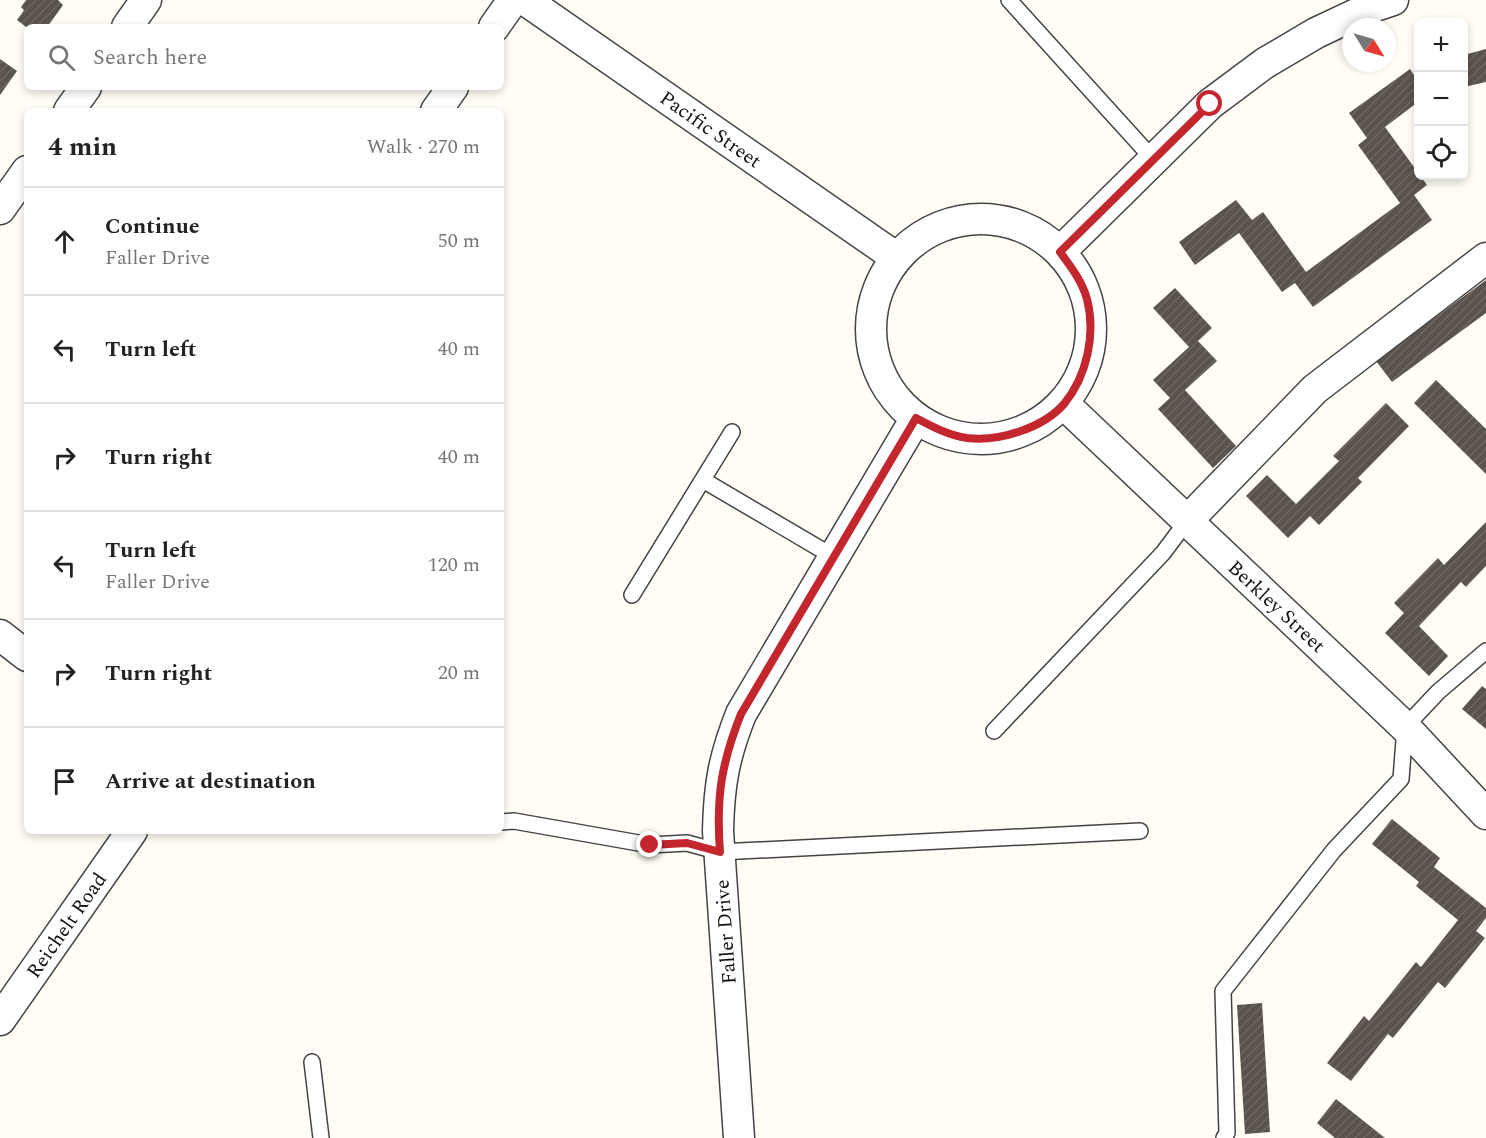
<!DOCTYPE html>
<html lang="en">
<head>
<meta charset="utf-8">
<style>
	body { margin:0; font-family:Spectral,serif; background:#f2f2f2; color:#222 }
	.controls { position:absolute; right:18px; top:18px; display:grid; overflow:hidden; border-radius:9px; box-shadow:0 3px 9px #0003 }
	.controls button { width:54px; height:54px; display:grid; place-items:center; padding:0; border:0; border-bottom:2px solid #e0e0e0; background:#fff; color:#222; font:30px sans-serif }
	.compass { position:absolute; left:1342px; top:18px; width:54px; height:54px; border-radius:50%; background:#fff; box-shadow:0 3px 9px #0003; rotate:127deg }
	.stop { position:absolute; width:18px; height:18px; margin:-14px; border:4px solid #c4262e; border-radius:50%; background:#fff }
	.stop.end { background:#c4262e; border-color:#fff; box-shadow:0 2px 6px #0008 }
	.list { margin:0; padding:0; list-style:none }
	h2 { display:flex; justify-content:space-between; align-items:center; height:78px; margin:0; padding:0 24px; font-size:26px }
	h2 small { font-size:20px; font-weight:400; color:#767676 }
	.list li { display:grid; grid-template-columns:39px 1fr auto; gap:18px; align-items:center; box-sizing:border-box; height:108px; padding:0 24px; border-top:2px solid #e0e0e0 }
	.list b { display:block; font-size:22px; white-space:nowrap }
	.list p { margin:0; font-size:20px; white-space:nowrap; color:#767676 }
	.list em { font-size:20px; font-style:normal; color:#767676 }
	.icon { flex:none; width:33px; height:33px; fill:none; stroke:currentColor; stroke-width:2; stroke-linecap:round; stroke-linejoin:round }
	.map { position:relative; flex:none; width:1486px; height:1138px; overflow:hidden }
	.search { position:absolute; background:#fff; box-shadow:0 3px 9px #0003; left:24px; top:24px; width:480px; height:66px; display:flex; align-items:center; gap:15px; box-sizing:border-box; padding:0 21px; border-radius:9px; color:#767676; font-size:22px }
	.panel { position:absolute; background:#fff; box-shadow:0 3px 9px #0003; left:24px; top:108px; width:480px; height:726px; border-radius:9px }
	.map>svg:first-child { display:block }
</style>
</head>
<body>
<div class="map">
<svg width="1486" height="1138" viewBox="0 0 1486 1138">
	<defs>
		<pattern id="building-hatch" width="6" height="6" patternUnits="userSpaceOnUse" patternTransform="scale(1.5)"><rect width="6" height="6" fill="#5a524d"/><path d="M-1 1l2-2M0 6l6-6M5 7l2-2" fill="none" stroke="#6d6662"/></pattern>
	</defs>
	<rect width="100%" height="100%" fill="#fffdf5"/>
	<path fill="url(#building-hatch)" d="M26,0h32l5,5 -15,21 -22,1 -9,-7 7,-10 -3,-3z
		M1486,49v33l-22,5v-32z
		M0,59l17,12 -17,24z
		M1410,69l8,12v21l-33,25 42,58 -13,10 18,25 -119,87 -18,-24 -13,9 -43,-59 -44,32 -16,-23 57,-42 16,20 11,-8 43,60 94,-69 -42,-58 9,-7 -18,-25z
		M1486,280v33l-94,69 -16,-21z
		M1175,288l37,40 -14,13 19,20 -32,29 51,56 -23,22 -55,-59 12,-11 -17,-18 36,-33 -36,-39z
		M1436,380l50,49v45l-72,-71z
		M1386,403l23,23 -51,52 4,4 -43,43 -9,-9 -22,22 -42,-42 21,-21 29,29 43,-43 -6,-5z
		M1486,522v44l-20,21 -5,-5 -42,44 29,30 -19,20 -44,-43 19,-20 -10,-10 44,-45 6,7z
		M1482,686l4,3v40l-24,-20z
		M1392,819l48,39 -6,9 52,41v10l-10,13 9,7 -40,50 -7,-6 -45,56 -5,-4 -37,47 -24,-18 37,-47 5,5 47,-59 5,5 37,-47 -42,-34 3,-4 -47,-38z
		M1262,1003l8,129 -25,2 -8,-129z
		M1336,1099l49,39h-50l-18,-15z"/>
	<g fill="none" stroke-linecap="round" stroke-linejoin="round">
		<defs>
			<path id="lane" d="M1009,0l144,159
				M703,480l131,77
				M632,595l100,-163
				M994,731l169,-178 24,-32
				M501,822l13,-1 136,24 37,-2 33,9 420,-21
				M312,1062l9,76
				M1224,1138l3,-5 -4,-142 111,-141 67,-71 4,-52 33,-35 48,-41"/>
			<path id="street" d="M525,0l372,258
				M127,27l19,-27
				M494,27l19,-27
				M69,111l17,-24
				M436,111l17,-24
				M0,209l27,-38
				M871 329a110 110 0 1 1 220 0a110 110 0 1 1-220 0Z
				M1060,252l150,-148 55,-41 51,-30 53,-25 24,-8
				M1064,404l341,323 81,87
				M1187,521l128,-132 171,-131
				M0,635l27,21
				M0,1020l132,-189
				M739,1138l-21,-307c1,-47 6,-74 23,-117l175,-296"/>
		</defs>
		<use href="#lane" stroke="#444" stroke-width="18"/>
		<use href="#street" stroke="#444" stroke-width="33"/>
		<use href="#lane" stroke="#fff" stroke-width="15"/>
		<use href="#street" stroke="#fff" stroke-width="30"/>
	</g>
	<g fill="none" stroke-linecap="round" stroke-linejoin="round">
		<path stroke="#c4262e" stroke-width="8" d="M650,845l37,-2 33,9c-4,-54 1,-88 21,-138l175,-296c17,9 32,17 51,20 32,4 76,-10 97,-34 23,-28 32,-70 23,-105 -5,-18 -16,-32 -27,-47l150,-148"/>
	</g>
	<g text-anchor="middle" stroke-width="6" stroke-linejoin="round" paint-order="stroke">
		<g font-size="20" fill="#111" stroke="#fff">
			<text transform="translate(711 129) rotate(35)" y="7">Pacific Street</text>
			<text transform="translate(1277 606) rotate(43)" y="7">Berkley Street</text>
			<text transform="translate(66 925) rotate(-55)" y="7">Reichelt Road</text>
			<text transform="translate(725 932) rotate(-94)" y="7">Faller Drive</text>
		</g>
	</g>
</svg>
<div class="controls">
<button>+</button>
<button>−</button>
<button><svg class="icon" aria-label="locate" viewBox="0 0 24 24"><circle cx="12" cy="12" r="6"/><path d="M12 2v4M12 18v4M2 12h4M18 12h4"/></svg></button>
</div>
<svg class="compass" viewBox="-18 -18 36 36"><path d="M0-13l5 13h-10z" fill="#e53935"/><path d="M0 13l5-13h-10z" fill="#767676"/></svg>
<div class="stop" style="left:1210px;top:104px"></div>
<div class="stop end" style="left:650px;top:845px"></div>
<div class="search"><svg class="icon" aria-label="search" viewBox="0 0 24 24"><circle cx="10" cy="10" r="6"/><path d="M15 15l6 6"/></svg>Search here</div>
<section class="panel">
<h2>4 min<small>Walk · 270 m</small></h2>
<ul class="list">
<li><svg class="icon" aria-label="ahead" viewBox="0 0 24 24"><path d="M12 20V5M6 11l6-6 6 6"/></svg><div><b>Continue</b><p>Faller Drive</p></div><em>50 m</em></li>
<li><svg class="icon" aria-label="left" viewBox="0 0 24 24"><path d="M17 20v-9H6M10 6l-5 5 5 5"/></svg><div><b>Turn left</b></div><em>40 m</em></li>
<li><svg class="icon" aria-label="right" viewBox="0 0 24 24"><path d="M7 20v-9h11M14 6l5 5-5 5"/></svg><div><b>Turn right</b></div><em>40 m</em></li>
<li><svg class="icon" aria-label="left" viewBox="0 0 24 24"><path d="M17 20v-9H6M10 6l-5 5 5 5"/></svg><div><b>Turn left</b><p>Faller Drive</p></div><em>120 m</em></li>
<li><svg class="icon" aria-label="right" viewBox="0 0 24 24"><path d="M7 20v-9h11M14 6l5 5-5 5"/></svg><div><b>Turn right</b></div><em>20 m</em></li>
<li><svg class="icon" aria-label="arrive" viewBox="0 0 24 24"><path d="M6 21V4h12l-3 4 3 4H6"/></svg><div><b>Arrive at destination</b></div></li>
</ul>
</section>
</div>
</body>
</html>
